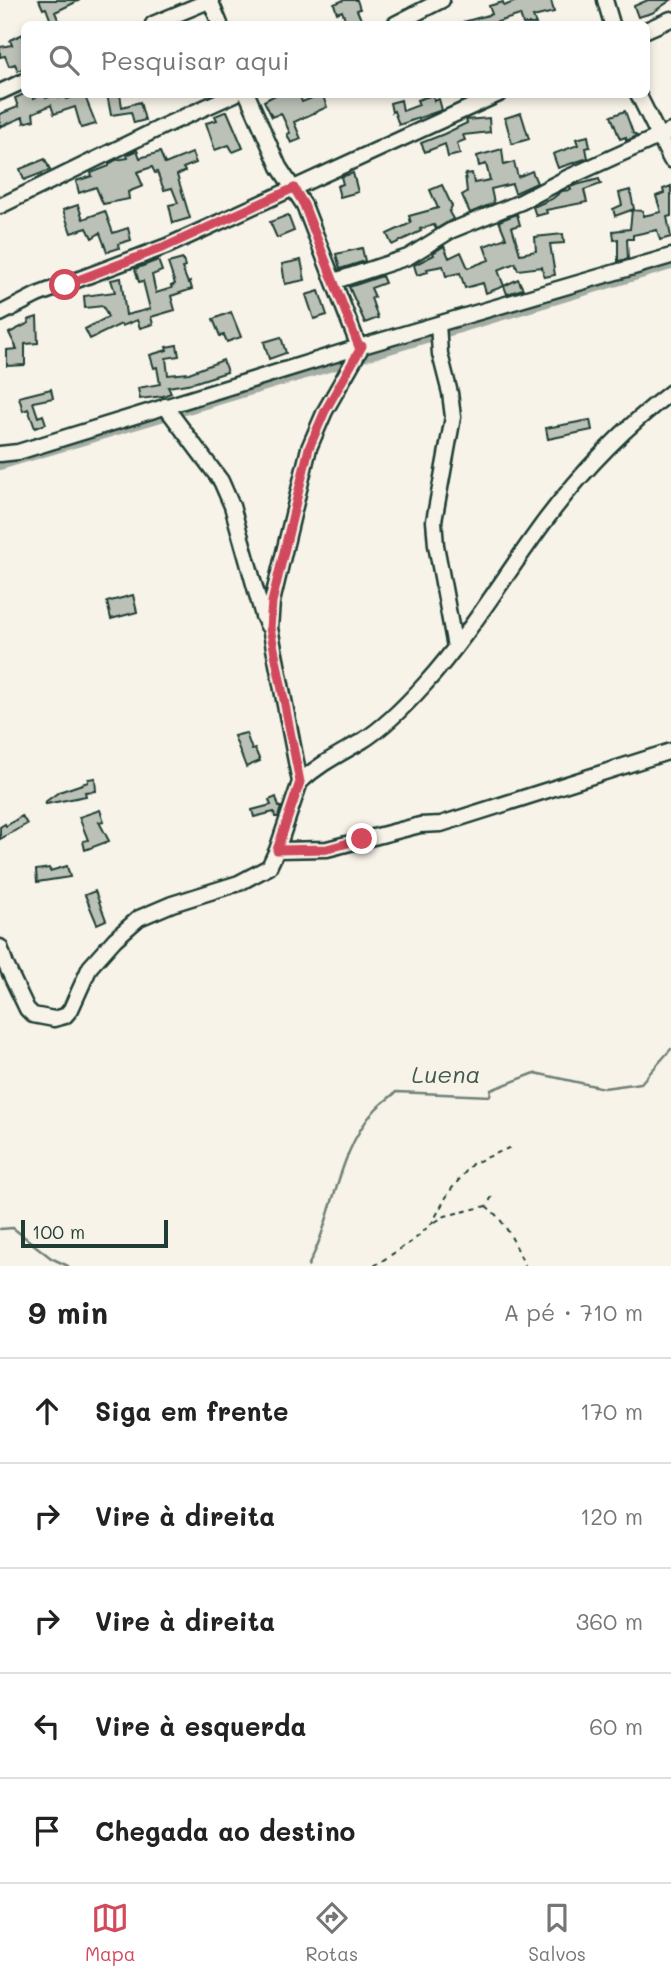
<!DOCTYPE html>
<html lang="pt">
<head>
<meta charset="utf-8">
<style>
	body { margin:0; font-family:Mali,sans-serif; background:#f2f2f2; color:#222 }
	.scale { position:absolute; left:21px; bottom:18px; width:147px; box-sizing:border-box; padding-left:7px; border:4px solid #1f3d34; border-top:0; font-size:19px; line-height:24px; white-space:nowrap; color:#1f3d34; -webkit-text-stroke:5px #f7f3e8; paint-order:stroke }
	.stop { position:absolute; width:21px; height:21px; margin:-16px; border:5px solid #d1495b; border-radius:50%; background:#fff }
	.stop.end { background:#d1495b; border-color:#fff; box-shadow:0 2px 7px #0008 }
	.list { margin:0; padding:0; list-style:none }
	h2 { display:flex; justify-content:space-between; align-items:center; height:91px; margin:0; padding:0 28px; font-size:30px }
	h2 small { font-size:23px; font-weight:400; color:#767676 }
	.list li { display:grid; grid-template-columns:46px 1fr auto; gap:21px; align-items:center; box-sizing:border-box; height:105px; padding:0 28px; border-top:2px solid #e0e0e0 }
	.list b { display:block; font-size:26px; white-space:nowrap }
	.list em { font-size:23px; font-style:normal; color:#767676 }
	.icon { flex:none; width:38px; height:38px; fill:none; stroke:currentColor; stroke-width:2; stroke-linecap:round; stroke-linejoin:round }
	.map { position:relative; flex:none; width:671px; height:1266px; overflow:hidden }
	.search { position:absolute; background:#fff; box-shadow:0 4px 10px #0003; left:21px; right:21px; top:21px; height:77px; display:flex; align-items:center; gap:18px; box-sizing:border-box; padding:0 24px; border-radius:10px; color:#767676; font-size:26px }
	.sheet { height:616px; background:#fff }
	nav { display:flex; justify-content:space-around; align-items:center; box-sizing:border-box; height:98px; border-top:2px solid #e0e0e0; background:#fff; font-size:19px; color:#767676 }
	nav a { display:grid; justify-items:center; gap:4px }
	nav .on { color:#d1495b }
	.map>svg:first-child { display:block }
</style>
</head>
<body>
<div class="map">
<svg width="671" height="1266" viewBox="0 0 671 1266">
	<rect width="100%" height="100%" fill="#f7f3e8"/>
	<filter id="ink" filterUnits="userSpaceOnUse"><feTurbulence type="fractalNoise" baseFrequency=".0143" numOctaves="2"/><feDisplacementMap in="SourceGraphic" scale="14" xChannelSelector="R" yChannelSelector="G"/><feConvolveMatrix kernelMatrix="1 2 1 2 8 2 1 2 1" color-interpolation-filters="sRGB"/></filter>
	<g filter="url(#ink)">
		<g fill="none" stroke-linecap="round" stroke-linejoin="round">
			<path stroke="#6f8077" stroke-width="2.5" d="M0,1229l13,-1 38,30 17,8
				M308,1266c26,-49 29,-115 67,-156 6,-7 15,-12 21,-18l94,4 1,-6 44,-17 69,15 37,-5 30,-34"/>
			<path stroke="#a4ada3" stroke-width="10" d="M0,465l671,-200"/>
		</g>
		<path fill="#bbc1b6" stroke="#1f3d34" stroke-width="2" d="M39,0h41l-25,12 5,12h-8l-6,-16 -3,1z
			M344,0h13l3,9 -3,1 6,14h-16l-5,-13 -5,2 -3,-9z
			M519,0h32l3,12 -21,5 3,7h-13l-3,-9 -29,9h-28v-2l29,-8 -3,-8 14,-4 1,4z
			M648,0h23l-19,13 -14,4 -4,-11z
			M23,34l1,34 -6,3 -3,-7 -6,2 -4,-10 -5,1v-10l12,-2 -2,-5z
			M24,94h8l1,5 10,-5 3,4 12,-4 1,4 6,-2 2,3 17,-5 12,30 -15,4 -6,-21 -21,7 -3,-9 -18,8 1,7 -10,3 -1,-6 -23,10v-13l18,-7 -3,-9z
			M107,94h13l2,13 18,-5 5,18 -11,3 -3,-11 -20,3z
			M277,94h22l3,8 20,-8 5,13 -33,15 7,17 -10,4 -4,-9 3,-1 -9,-20 -9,4 -8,-16z
			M433,95l1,6 5,-2 3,11 -43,15 -5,-14 -2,1 -2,-9 11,-3 2,11 16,-6 -2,-5z
			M227,111l16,37 -10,4 -4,-7 -14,5 -9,-27 11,-3 -2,-4z
			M625,111l8,22 4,3 -11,5v-4l-6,2 -9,-23z
			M521,113l8,26 -17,5 -7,-26z
			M489,118l1,14 -27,3 2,5 -8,3 3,11 -12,3 -3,-13 -20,8 -4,-9 23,-9 23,-11 -1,-3z
			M588,136l2,11 -4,1 2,10 -30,10 -5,-14 25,-9 -2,-6z
			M502,149l2,16 10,-3 4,15 14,-6 5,12 -22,10 -3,-9 -21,5 3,14 -24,10 -8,-18 5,-3 -2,-18 7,-1 2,10 16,-3 -4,-16 -7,2 -2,-10z
			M137,150l3,8 20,-6 5,12 27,-11 4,10 -13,5 2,3 -8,4 13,43 -17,5 -4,-18 9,-2 -6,-15 -8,2 -7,-18 -2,1 -3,-6 -15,5 6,14 -15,6 1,7 -26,5 -7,-17 -17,6 -3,-12 16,-5 -1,-3 18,-7v-2l7,-4 12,-2 -1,-3z
			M45,159l5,11 -26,10 -4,-11z
			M353,173l5,19 -18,5 -3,-11 6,-2 -2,-7z
			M599,179l2,5 -17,6 3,12 -41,8 1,3 -11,3 -3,-9 19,-8 10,-8 9,-1 -1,-3 6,-2z
			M442,185l10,21 -3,6 4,7 -17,10 -2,-4 -14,4 1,2 -29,14 -5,-11 24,-11 -2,-7 29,-8 -8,-18z
			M671,186v30l-4,1 4,20 -11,3 -3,-10 -24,5v4h-6l1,20 -10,2v-22l-4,1 -1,-9 17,-2 2,-19 11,1v5l18,-4 -5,-16 8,-3 -1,-4z
			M630,190l4,19 -19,7 -2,-7 9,-4 -3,-12z
			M78,205l5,14 22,-8 8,22 15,-5 3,12 -13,4 1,4 -12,4 -7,-19 -8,5 -5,-10 -16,5 -8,-23z
			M517,214l3,11 -8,2 8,27 16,-3 -1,-14 28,-3 1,9 -14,1 5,31 -11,2 -2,-10 -24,3 -3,-7 -17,7 6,16 14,-7 5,10 -16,5 -3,-8 -18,7 -3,-10 -18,5 -5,-15 -14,3 -3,-10 -16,3 1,3 -11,3 -3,-10 20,-10 -1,-2 11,-7 5,12 12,-6 7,16 21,-8 -5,-14 22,-8 -7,-17z
			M288,215l6,16 -17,7 -7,-16z
			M362,248l3,13 -25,8 -4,-15z
			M183,259l2,8 -3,1 6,15 2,-1 2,7 -21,7 4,14 -24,7 2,7 -13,4 -3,-8 -15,6 -1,-2 -31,15 -5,-10 23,-12 -5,-11 -18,2 -1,-12 31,-4 -4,-12 10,-2 5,37 24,-6 -7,-28 -4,1 -4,-13 23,-9 4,11 -10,4 4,18 16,-5 -1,-2 4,-2 -7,-21z
			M301,260l4,20 -20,4 -3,-20z
			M382,276l3,7 -14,5 4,9 -4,1 7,20 -13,5 -16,-36z
			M319,291l8,24 -13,4 -8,-24z
			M231,312l10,25 -14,5 -3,-7 -4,1 -7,-17z
			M37,317l1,26 -13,1v21l-18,1v-16l10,-1 -8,-16 20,-10 -1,-3z
			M281,337l5,16 -17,6 -5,-17z
			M177,345l2,11 -13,2 2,17 21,-2 34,-13 4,12 -34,11 -25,4 3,6 -8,3 -23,3 -2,-11 22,-4 -3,-17 -3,1 -4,-13 17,-5 -1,-3z
			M51,389l2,9 -20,4 5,15 5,-2 3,9 -11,4 -7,-19 -5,2 -4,-14z
			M590,420l2,10 -44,9 -2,-11z
			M133,595l4,17 -26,7 -4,-17z
			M246,733l6,17 3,-1 5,12 -14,6 -12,-31z
			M95,778l1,13 -11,1 1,4 -40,8 -1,-2 14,-10 29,-10v-3z
			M276,797l3,10h2l-3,10h-3l-1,-5 -20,5 -2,-7 19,-5 -2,-5z
			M100,810l4,11 -5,1 10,19 -24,9 -2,-9 5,-1 -9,-23z
			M22,816l5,8 -27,15v-12l5,-3 1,2z
			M67,866l3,11 -33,5 -1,-12 13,-2 1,3z
			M95,891l11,29 -9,4 -12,-29z"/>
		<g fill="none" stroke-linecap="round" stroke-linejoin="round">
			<defs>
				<path id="minor" d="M210,0l10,24
					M605,0l7,24
					M153,24l58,-24
					M395,24l47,-24
					M646,30l25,-11
					M0,92l24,-11
					M247,94l32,73 25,38 55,142
					M638,94l33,66
					M0,206l166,-81 69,-31
					M335,281l73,-24 42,-26 71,-29 46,-24 104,-47
					M0,314l37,-19 130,-49 332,-152
					M438,324l2,30 10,39 3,24 -19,104 2,24 19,102
					M165,406l56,75 11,25 31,110 5,10
					M0,454l18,-2 341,-105 312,-91
					M300,782c19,-18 40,-28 62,-41 23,-14 45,-37 63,-57 45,-50 80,-109 120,-163 35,-47 79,-93 126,-129
					M277,850l50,-1 93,-24 21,-1 230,-73
					M0,947l6,18 21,44 6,6 21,4 11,-3 6,-7 19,-42 25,-28 24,-21 33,-14 67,-21 30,-16 8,-17 23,-68 -30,-154 2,-26 37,-154 16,-37 37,-65"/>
			</defs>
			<use href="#minor" stroke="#1f3d34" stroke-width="19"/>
			<path stroke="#1f3d34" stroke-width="2" stroke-dasharray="5 5" stroke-linecap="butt" d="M486,1206c20,15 29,38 39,60
				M435,1222l10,-6 41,-10 6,-9
				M374,1266l40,-26 18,-17 17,-31 23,-28 39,-17"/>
			<use href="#minor" stroke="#f7f3e8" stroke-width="14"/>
		</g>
	</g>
	<g fill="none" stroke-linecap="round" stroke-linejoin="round" filter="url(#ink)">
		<path stroke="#d1495b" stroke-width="9" d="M65,285l102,-39 127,-58 10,17 55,142 3,-1 -37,65 -16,37 -37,154 -2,26 30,154 -23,68 50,-1 35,-10"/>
	</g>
	<g text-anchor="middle" stroke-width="7" stroke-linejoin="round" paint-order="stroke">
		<g font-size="24" font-style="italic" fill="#405950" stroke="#f7f3e8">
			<text x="446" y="1083">Luena</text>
		</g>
	</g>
</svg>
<div class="scale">100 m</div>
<div class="stop" style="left:65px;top:285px"></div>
<div class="stop end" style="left:362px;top:839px"></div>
<div class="search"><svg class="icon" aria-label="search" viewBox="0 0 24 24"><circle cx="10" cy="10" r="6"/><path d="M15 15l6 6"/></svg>Pesquisar aqui</div>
</div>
<section class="sheet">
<h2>9 min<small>A pé · 710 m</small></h2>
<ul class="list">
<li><svg class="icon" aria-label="ahead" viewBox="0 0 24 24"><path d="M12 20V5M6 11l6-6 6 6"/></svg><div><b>Siga em frente</b></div><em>170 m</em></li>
<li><svg class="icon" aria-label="right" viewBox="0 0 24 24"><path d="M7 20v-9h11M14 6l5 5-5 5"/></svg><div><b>Vire à direita</b></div><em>120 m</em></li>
<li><svg class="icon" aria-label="right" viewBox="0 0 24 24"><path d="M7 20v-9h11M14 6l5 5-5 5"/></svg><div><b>Vire à direita</b></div><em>360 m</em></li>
<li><svg class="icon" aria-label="left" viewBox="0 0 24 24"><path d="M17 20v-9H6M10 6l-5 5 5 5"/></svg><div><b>Vire à esquerda</b></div><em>60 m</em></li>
<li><svg class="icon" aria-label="arrive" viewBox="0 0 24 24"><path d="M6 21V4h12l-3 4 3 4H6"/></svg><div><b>Chegada ao destino</b></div></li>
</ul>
</section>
<nav>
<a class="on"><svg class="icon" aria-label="map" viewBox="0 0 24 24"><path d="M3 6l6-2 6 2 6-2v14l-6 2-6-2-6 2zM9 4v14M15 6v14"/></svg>Mapa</a>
<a><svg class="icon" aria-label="directions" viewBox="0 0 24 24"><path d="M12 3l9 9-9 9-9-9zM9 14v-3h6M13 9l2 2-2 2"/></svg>Rotas</a>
<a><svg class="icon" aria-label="saved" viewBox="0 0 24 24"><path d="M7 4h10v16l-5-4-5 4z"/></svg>Salvos</a>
</nav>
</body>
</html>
